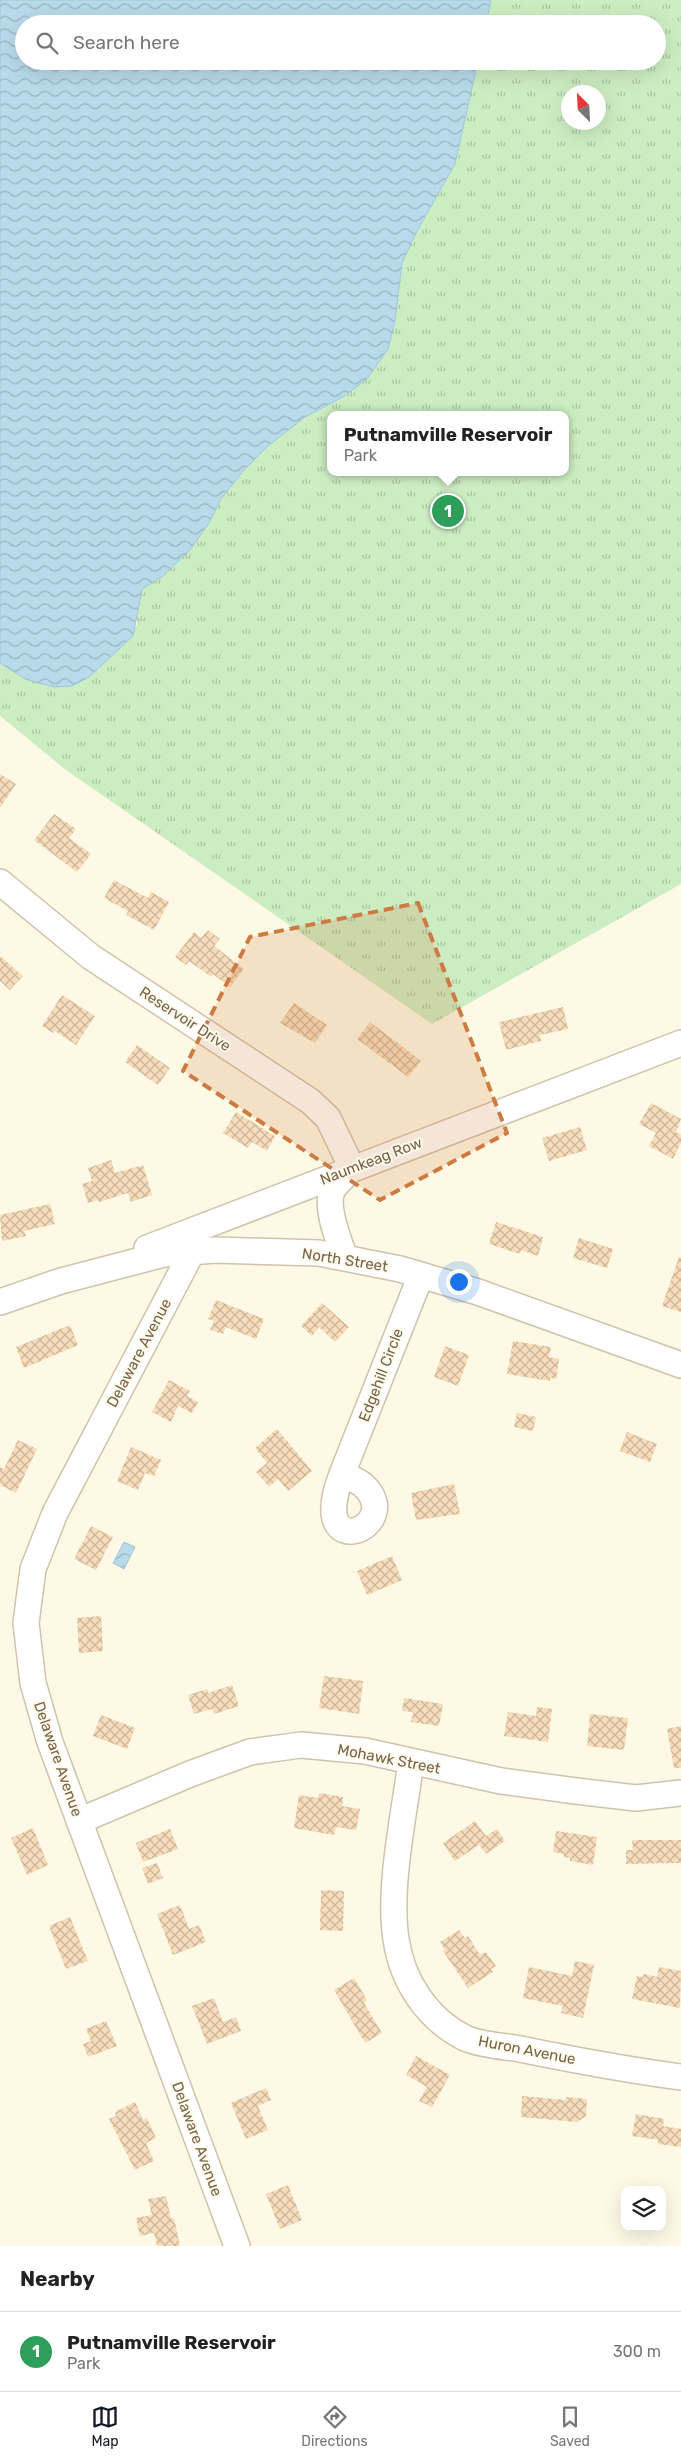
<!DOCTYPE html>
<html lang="en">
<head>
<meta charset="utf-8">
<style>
	body { margin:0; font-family:Rubik,sans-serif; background:#f2f2f2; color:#222 }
	.controls { position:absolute; right:15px; bottom:15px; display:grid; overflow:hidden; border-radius:10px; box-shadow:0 5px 20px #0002 }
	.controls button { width:45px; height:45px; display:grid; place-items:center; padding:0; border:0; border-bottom:1px solid #e0e0e0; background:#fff; color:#222; font:25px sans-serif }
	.compass { position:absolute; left:561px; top:85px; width:45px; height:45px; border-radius:50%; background:#fff; box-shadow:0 5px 20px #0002; rotate:336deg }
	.you { position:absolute; left:458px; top:1281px; width:18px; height:18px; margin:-12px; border:4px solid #fff; border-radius:50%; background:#1a73e8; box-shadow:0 0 0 8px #1a73e833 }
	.badge { display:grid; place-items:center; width:32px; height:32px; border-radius:50%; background:#111827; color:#fff; font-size:16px; font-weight:700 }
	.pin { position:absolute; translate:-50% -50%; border:2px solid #fff; box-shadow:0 1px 5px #0006 }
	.popup { position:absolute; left:327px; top:411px; width:242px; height:65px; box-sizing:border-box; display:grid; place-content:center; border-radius:10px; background:#fff; filter:drop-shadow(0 1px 4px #0005); font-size:16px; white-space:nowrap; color:#767676 }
	.popup b { font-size:19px; color:#222 }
	.popup::after { content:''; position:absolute; left:50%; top:100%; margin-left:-10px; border:10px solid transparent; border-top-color:#fff }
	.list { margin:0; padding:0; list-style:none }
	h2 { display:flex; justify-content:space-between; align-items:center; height:65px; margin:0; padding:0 20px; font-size:21px }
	h2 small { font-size:16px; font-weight:400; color:#767676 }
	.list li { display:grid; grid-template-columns:32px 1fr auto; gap:15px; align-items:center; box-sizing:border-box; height:80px; padding:0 20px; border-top:1px solid #e0e0e0 }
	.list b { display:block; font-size:19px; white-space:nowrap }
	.list p { margin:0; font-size:16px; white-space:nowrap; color:#767676 }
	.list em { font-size:16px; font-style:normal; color:#767676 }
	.icon { flex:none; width:28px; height:28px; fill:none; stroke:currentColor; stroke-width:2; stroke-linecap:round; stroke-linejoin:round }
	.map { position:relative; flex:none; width:681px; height:2246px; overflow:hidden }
	.search { position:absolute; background:#fff; box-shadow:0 5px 20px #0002; left:15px; right:15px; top:15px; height:55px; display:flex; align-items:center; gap:12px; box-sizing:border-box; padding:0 18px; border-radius:28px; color:#767676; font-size:19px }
	.sheet { height:145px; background:#fff }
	nav { display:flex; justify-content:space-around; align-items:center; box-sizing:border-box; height:70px; border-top:1px solid #e0e0e0; background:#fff; font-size:14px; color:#767676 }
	nav a { display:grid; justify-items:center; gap:2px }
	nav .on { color:#111827 }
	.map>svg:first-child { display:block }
</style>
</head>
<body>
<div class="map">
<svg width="681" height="2246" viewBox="0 0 681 2246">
	<defs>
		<pattern id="park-tufts" width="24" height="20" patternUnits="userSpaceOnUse" patternTransform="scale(1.25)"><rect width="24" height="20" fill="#ccedc2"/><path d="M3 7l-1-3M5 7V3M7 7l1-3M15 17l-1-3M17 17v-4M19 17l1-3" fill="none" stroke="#abc3a0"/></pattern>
		<pattern id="water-waves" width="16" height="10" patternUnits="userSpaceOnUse" patternTransform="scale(1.25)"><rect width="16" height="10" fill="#b8daea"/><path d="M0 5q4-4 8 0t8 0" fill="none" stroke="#9bb4c0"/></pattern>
		<pattern id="building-cross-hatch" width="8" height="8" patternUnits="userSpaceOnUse" patternTransform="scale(1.25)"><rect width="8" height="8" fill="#f6dcba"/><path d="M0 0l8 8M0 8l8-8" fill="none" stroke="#ccb699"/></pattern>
	</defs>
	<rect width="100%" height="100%" fill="#fef9e5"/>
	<path fill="url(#park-tufts)" fill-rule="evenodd" d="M491,0h190v884l-249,140 -366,-254 -66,-54v-53l25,16 64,-2 21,-20 27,-32v-21l5,-15 20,-12 47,-54 12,-24 22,-28 25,-25 37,-29 38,-20 45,-48 7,-28 7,-58 16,-34 37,-65 23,-103h179v-37h-171zM568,92h30v30h-30zM330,415h236v57h-236z"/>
	<path fill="url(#water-waves)" stroke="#9dc8dc" d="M0,0h491l-5,24h-462v37h454l-23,103 -37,65 -16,34 -7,58 -7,28 -21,30 -24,18 -38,20 -37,29 -25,25 -22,28 -12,24 -19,27 -28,27 -20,12 -9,47 -44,41 -17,9 -18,1 -29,-8 -25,-16z
		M124,1542l11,5 -11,22 -11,-6z"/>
	<path fill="url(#building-cross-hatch)" d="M0,774l16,10 -16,24z
		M54,814l22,15 -7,9 22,16 -14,18 -43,-32z
		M114,880l34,18 3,-6 18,10 -15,28 -28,-15 2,-4 -24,-13z
		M208,930l12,9 -6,7 30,23 -14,18 -17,-13 -2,3 -22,-16 -3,4 -11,-8 19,-25 7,6z
		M0,956l23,20 -13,14 -10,-9z
		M62,995l33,21 -19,29 -21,-14 -2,2 -11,-7z
		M294,1003l33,22 -12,18 -35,-20z
		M563,1007l5,22 -28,6 1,6 -35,9 -7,-28z
		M370,1022l51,39 -13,16 -51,-38z
		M137,1045l33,23 -12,17 -33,-23z
		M651,1103l30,16 -5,13 5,3v8l-8,16 -24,-13 7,-13 -17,-9z
		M236,1112l39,24 -8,15 -15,-9 -4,6 -25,-15z
		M580,1127l7,23 -38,11 -7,-23z
		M111,1160l4,13 28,-8 9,30 -21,7 -3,-9 -29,9 -1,-2 -10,3 -6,-19 10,-3 -4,-13z
		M50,1204l5,20 -31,7 2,5 -24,5 -2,-26z
		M496,1222l47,15 -5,19 -17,-6 -1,4 -31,-10z
		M579,1238l34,11 -6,19 -34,-10z
		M679,1257l2,1v54l-19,-6z
		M216,1300l48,19 -8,20 -30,-12 -3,7 -13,-4 4,-9 -6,-2z
		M322,1303l27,24 -14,15 -16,-15 -7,9 -11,-10z
		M70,1325l8,20 -54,23 -8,-21z
		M513,1341l38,6 -2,10 10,2 -3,20 -6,-1v3l-43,-7z
		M445,1346l24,9 -11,31 -24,-9z
		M169,1380l21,11 -3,5 11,6 -6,11 -14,-7 -7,16 -19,-10z
		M517,1413l19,4 -3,14 -19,-4z
		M277,1429l35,42 -24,20 -10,-12 -9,8 -13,-15 11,-9 -12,-15z
		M627,1432l30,12 -7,18 -30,-11z
		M18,1440l19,9 -21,44 -16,-8v-18l4,2z
		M131,1447l30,13 -7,16 -9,-3 -7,17 -21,-9z
		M454,1484l6,30 -44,6 -5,-27z
		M91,1526l22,11 -17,33 -22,-11z
		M392,1556l10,24 -35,15 -10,-24z
		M101,1616l2,35 -24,2 -2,-35z
		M324,1676l39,5 -4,33 -40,-6z
		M232,1685l7,21 -25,8 -2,-5 -18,5 -6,-19 19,-6 1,4z
		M404,1698l39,6 -4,22 -28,-4 2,-10 -11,-1z
		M537,1707l15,2 -4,33 -44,-6 4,-24 28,4z
		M590,1714l38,4 -4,32 -37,-4z
		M101,1715l34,13 -8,21 -34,-13z
		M681,1726v42h-7l-7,-39z
		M319,1793l24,4 -1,9 18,3 -4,21 -20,-3 -2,8 -40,-7 5,-33 19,3z
		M475,1821l11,15 11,-7 8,12 -19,13 -7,-9 -24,16 -12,-18z
		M33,1828l15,37 -21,10 -16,-37z
		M170,1829l8,20 -35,13 -7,-19z
		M556,1831l41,6 -4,28 -23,-4v-3l-6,-1v-3l-11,-2z
		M632,1840h49v23l-55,1v-14h7z
		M157,1863l6,15 -15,6 -6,-16z
		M321,1890l23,1 -1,40 -23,-1z
		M180,1905l9,24 10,-4 7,17 -33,13 -16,-41z
		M70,1917l18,44 -22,8 -17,-43z
		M459,1930l6,8 3,-2 12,19 6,-3 10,14 -5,3 2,3 -25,16 -25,-37 2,-1 -5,-8z
		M575,1961l19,4 -11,53 -22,-5 2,-7 -40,-8 6,-31 43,9z
		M659,1967l22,4 -1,37 -48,-9 5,-23 6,1 1,-3 13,3z
		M354,1978l13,22 -3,3 18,30 -17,10 -31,-53z
		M214,1998l9,24 13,-5 5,14 -34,13 -15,-38z
		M106,2021l11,25 -29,11 -5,-13 8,-3 -5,-12z
		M416,2056l34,19 -18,32 -13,-6 8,-14 -21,-12z
		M266,2088l5,12 -13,6 10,24 -22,9 -15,-36z
		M522,2096l44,4v-3l21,2 -1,17 -9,6 -56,-5z
		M135,2102l8,18 4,-2 9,20 -10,5 8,18 -19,9 -26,-51 7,-3 -1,-4z
		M636,2114l28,5 -1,7 18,3v18l-23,-3v-4l-26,-4z
		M288,2185l14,35 -22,9 -14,-35z
		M166,2196l5,23 3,-1 6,28h-23l-3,-13 -14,3 -4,-18 16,-3 -4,-16z"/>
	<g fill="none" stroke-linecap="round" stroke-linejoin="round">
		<defs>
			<path id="minor" d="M0,882l91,75 219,144 18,17 24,50
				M147,1248l534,-205
				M192,1252l-137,261 -22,56 -7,54 7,60 17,59 187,504
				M345,1258c-6,-17 -21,-52 -12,-69 5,-7 13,-14 19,-21
				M0,1302l61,-21 103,-27 51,-4 104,3 81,16 78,23 203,73
				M342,1474c6,3 15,6 21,11 45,41 -58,84 -21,-11l79,-199
				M411,1762c-7,53 -23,126 -15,177 6,42 31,80 69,99 15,7 38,8 55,11 54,11 107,21 161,28
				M79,1821l111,-47 60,-22 51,-7 64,6 136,30 75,10 60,7 45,-5"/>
		</defs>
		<use href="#minor" stroke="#d1c2aa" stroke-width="28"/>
		<use href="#minor" stroke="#fff" stroke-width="25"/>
	</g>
	<path fill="#cd7b43" fill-opacity="0.2" stroke="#cd7b43" stroke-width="4" stroke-dasharray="10 6" stroke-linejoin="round" d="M418,903l89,230 -127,67 -197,-129 67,-134z"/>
	<g text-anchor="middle" stroke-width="4" stroke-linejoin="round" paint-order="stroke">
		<g font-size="15" fill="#7a6248" stroke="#fffbed">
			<text transform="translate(185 1019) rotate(33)" y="5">Reservoir Drive</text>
			<text transform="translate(371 1161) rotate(-21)" y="5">Naumkeag Row</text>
			<text transform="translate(345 1260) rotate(9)" y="5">North Street</text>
			<text transform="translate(139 1353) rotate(-62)" y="5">Delaware Avenue</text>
			<text transform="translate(381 1375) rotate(-69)" y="5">Edgehill Circle</text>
			<text transform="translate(58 1759) rotate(71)" y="5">Delaware Avenue</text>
			<text transform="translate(389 1759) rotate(11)" y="5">Mohawk Street</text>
			<text transform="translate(527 2050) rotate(11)" y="5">Huron Avenue</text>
			<text transform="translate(197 2139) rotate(70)" y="5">Delaware Avenue</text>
		</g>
	</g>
</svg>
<div class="controls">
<button><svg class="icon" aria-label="layers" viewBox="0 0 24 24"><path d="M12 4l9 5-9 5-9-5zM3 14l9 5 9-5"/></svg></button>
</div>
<svg class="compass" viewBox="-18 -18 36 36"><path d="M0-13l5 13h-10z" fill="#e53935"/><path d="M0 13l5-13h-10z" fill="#767676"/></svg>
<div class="you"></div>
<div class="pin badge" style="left:448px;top:511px;background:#2e9e5b">1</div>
<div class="popup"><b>Putnamville Reservoir</b>Park</div>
<div class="search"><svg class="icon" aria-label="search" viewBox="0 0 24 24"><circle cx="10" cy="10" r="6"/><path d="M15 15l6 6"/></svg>Search here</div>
</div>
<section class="sheet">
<h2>Nearby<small></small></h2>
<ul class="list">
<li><span class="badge" style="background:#2e9e5b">1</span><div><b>Putnamville Reservoir</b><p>Park</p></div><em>300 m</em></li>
</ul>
</section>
<nav>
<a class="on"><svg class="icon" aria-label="map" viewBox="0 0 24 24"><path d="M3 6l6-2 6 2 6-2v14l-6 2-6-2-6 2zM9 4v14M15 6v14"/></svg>Map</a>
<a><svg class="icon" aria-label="directions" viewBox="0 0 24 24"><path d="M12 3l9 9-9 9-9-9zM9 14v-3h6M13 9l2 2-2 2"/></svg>Directions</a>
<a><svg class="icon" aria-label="saved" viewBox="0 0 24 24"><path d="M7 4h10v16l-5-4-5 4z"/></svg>Saved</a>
</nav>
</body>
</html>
